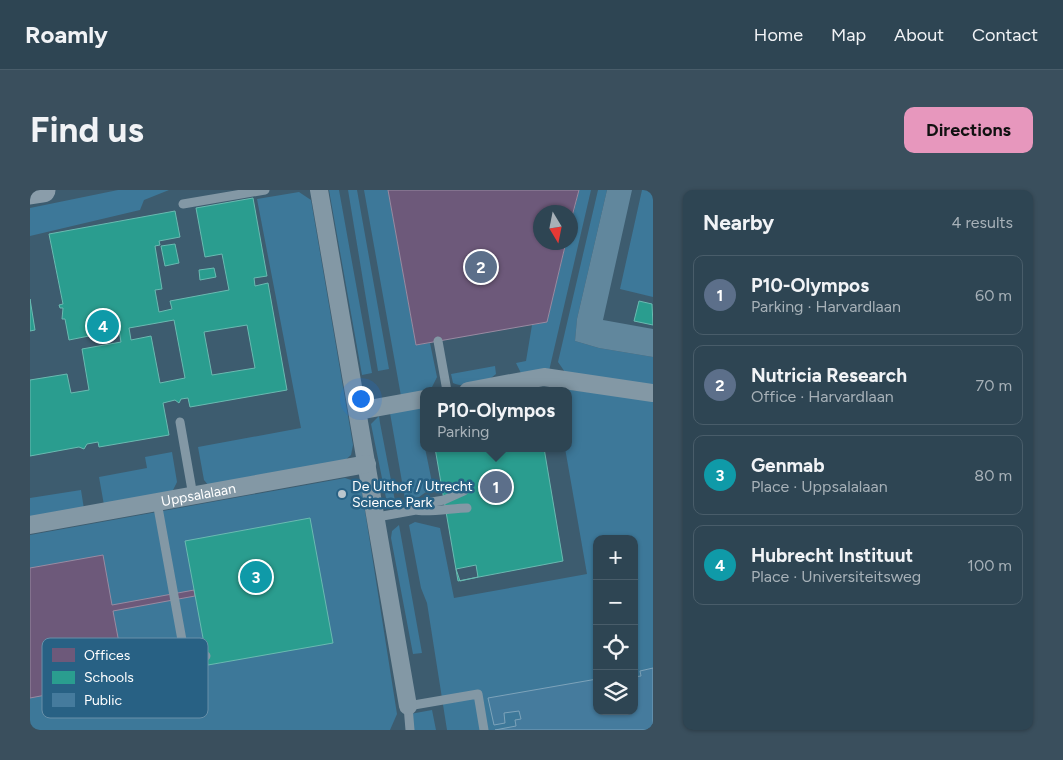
<!DOCTYPE html>
<html lang="en">
<head>
<meta charset="utf-8">
<style>
	body { margin:0; font-family:Figtree,sans-serif; background:#3a4f5d; color:#f1f3f6 }
	.controls { position:absolute; right:15px; bottom:15px; display:grid; overflow:hidden; border-radius:10px; box-shadow:0 1px 4px #0004 }
	.controls button { width:45px; height:45px; display:grid; place-items:center; padding:0; border:0; border-bottom:1px solid #495d6a; background:#2e4553; color:#f1f3f6; font:25px sans-serif }
	.compass { position:absolute; left:503px; top:15px; width:45px; height:45px; border-radius:50%; background:#2e4553; box-shadow:0 1px 4px #0004; rotate:170deg }
	.you { position:absolute; left:330px; top:208px; width:18px; height:18px; margin:-12px; border:4px solid #fff; border-radius:50%; background:#1a73e8; box-shadow:0 0 0 8px #1a73e833 }
	.badge { display:grid; place-items:center; width:32px; height:32px; border-radius:50%; background:#e797bd; color:#fff; font-size:16px; font-weight:700 }
	.pin { position:absolute; translate:-50% -50%; border:2px solid #fff; box-shadow:0 1px 5px #0006 }
	.popup { position:absolute; left:390px; top:197px; width:152px; height:65px; box-sizing:border-box; display:grid; place-content:center; border-radius:10px; background:#2e4553; filter:drop-shadow(0 1px 4px #0005); font-size:16px; white-space:nowrap; color:#a7b1b8 }
	.popup b { font-size:19px; color:#f1f3f6 }
	.popup::after { content:''; position:absolute; left:50%; top:100%; margin-left:-10px; border:10px solid transparent; border-top-color:#2e4553 }
	.list { margin:0; padding:0; list-style:none }
	h2 { display:flex; justify-content:space-between; align-items:center; height:65px; margin:0; padding:0 20px; font-size:21px }
	h2 small { font-size:16px; font-weight:400; color:#a7b1b8 }
	.list li { display:grid; grid-template-columns:32px 1fr auto; gap:15px; align-items:center; box-sizing:border-box; height:80px; margin:0 10px 10px; padding:0 10px; border:1px solid #495d6a; border-radius:10px }
	.list b { display:block; font-size:19px; white-space:nowrap }
	.list p { margin:0; font-size:16px; white-space:nowrap; color:#a7b1b8 }
	.list em { font-size:16px; font-style:normal; color:#a7b1b8 }
	.icon { flex:none; width:28px; height:28px; fill:none; stroke:currentColor; stroke-width:2; stroke-linecap:round; stroke-linejoin:round }
	.map { position:relative; flex:none; width:623px; height:540px; overflow:hidden; border-radius:10px }
	header { display:flex; align-items:center; gap:30px; box-sizing:border-box; height:70px; padding:0 25px; background:#2e4553; border-bottom:1px solid #495d6a }
	header strong { font-size:24px }
	nav { display:flex; gap:28px; margin-inline-start:auto; font-size:18px }
	.intro { display:flex; align-items:center; justify-content:space-between; box-sizing:border-box; height:120px; padding:0 30px }
	h1 { margin:0; font-size:35px }
	.button { padding:12px 22px; border-radius:10px; background:#e797bd; color:#111; font-size:18px; font-weight:700 }
	main { display:flex; gap:30px; padding:0 30px }
	aside { flex:1; background:#2e4553; border-radius:10px; box-shadow:0 1px 4px #0004 }
	.map>svg:first-child { display:block }
</style>
</head>
<body>
<header>
<strong>Roamly</strong>
<nav><a>Home</a><a>Map</a><a>About</a><a>Contact</a></nav>
</header>
<div class="intro"><h1>Find us</h1><a class="button">Directions</a></div>
<main>
<div class="map">
<svg width="623" height="540" viewBox="0 0 623 540">
	<rect width="100%" height="100%" fill="#3d5c6f"/>
	<path fill="#3d7899" fill-rule="evenodd" d="M88,0h51l-25,10 -4,10 -110,26v-28z
		M299,0h10l33,183 -10,2z
		M318,0h9l32,179 -11,2z
		M334,0h24l28,155 14,-2 7,34 -7,14 -29,5z
		M549,0h12l-42,181 -28,2 -5,-10 10,-2 6,-36 15,-3 19,-79 4,-1 1,-18z
		M568,0h9l-30,129 -2,22 24,7 54,9v29l-86,-11 -9,-13z
		M612,0h11v107l-33,-8z
		M269,2l12,8 42,245 -2,10 -8,7 -134,24 -5,-6 -6,-33 103,-19 -44,-229z
		M465,176l1,8c-9,9 -32,15 -43,9l-2,-9z
		M525,198l98,12v330h-206l-20,-127 -6,-15 -12,-63 6,-3 25,6 14,70 133,-24 -22,-126h3v-57h-13zM567,349h37v172h-37z
		M393,217v16l-2,1 3,24h1l8,39 -14,10 -14,2 -15,-86z
		M349,226l1,7 15,78 -9,-3 -15,-74z
		M142,262l5,30 -5,10 -68,13 -5,-28 48,-9 -2,-11z
		M315,288l12,4 5,10 35,222 -7,16h-360v-195z
		M51,300l3,19 -54,9v-20z
		M369,335l23,128 -9,1 -22,-116 1,-7z
		M402,520l4,20h-24l-2,-16z"/>
	<path fill="#61879d" d="M577,0h25l-29,130 50,9v28l-54,-9 -24,-7 2,-22z"/>
	<path fill="#6d597a" stroke="#998ba2" d="M358,0h191l-9,34v-12h-30v30h26l-19,80 -131,23z
		M73,365l9,50 82,-15 1,6 -82,15 13,69 -96,18v-130z"/>
	<path fill="#2a9d8f" stroke="#6abab1" fill-rule="evenodd" d="M223,8l14,78 -13,2 1,8 13,-3 19,107 -97,17 -2,-9 -7,1 -2,4 -4,-3 -12,3 6,32 -70,12 -1,-5 -11,2 -3,5 -5,-2 -49,9v-76l37,-6 4,19 18,-3 -7,-41 39,-7 -2,-12 -50,10 -4,-21h-3l1,-11h-3l-1,-3 4,-1 -14,-70 126,-23 5,26 -21,4 1,4 -5,1 7,43 -7,1 4,22 13,-3 -2,-8 59,-11 -7,-36 -17,3 -9,-49zM144,130l11,58 -25,5 -9,-47 -20,4 -2,-12zM217,135l8,43 -43,7 -8,-43z
		M145,54l4,19 -14,3 -4,-20z
		M184,78l2,9 -16,3 -1,-10z
		M0,109l5,31 -5,1z
		M609,111l13,3 1,21 -19,-4z
		M405,258h109l19,113 -105,20z
		M280,328l23,125 -125,22 -23,-124z
		M446,375l2,12 -18,4 -4,-12z"/>
	<path fill="#457b9d" stroke="#7da3ba" d="M623,478v62h-158l21,-4 -1,-6 6,-1 -2,-8 -15,2 1,10 -11,2 -6,-27 109,-19v32h37v-34l7,-1 -1,-5z"/>
	<g fill="none" stroke-linecap="round" stroke-linejoin="round">
		<path stroke="#8398a5" stroke-width="9" d="M153,14l82,-14
			M408,151l9,50
			M150,232l13,74
			M434,301l-20,9 -24,4 -4,6c9,3 39,-2 51,-2
			M127,312l25,138 11,18 13,-2
			M347,327l39,-7
			M380,540l-2,-24 70,-12 6,36"/>
		<g stroke="#8398a5" stroke-width="18">
			<path d="M289,0l89,516"/>
			<path d="M438,201l76,-14 109,16"/>
			<path d="M328,221l66,-12"/>
			<path id="s1" d="M0,335l337,-61"/>
		</g>
		<path stroke="#8a9daa" stroke-width="25" d="M0,2l13,-2"/>
	</g>
	<circle fill="#bbc6cd" stroke="#286184" stroke-width="2" cx="312" cy="304" r="5"/>
	<g text-anchor="middle" stroke-width="5" stroke-linejoin="round" paint-order="stroke">
		<g font-size="14" fill="#fff" stroke="#286184" text-anchor="start">
			<text x="322" y="301">De Uithof / Utrecht<tspan x="322" dy="16">Science Park</tspan></text>
		</g>
		<g font-size="14" fill="#fff" stroke="#286184">
			<text dy="5" stroke="none"><textPath href="#s1" startOffset="171">Uppsalalaan</textPath></text>
		</g>
	</g>
	<rect x="12" y="448" width="166" height="80" rx="8" fill="#286184" stroke="#6890a9" stroke-width="1"/>
	<rect x="22" y="458" width="23" height="14" fill="#6d597a"/>
	<rect x="22" y="481" width="23" height="13" fill="#2a9d8f"/>
	<rect x="22" y="503" width="23" height="14" fill="#457b9d"/>
	<g font-size="14" fill="#fff">
		<text x="54" y="470">Offices</text>
		<text x="54" y="492">Schools</text>
		<text x="54" y="515">Public</text>
	</g>
</svg>
<div class="controls">
<button>+</button>
<button>−</button>
<button><svg class="icon" aria-label="locate" viewBox="0 0 24 24"><circle cx="12" cy="12" r="6"/><path d="M12 2v4M12 18v4M2 12h4M18 12h4"/></svg></button>
<button><svg class="icon" aria-label="layers" viewBox="0 0 24 24"><path d="M12 4l9 5-9 5-9-5zM3 14l9 5 9-5"/></svg></button>
</div>
<svg class="compass" viewBox="-18 -18 36 36"><path d="M0-13l5 13h-10z" fill="#e53935"/><path d="M0 13l5-13h-10z" fill="#a7b1b8"/></svg>
<div class="you"></div>
<div class="pin badge" style="left:466px;top:297px;background:#5c6f8a">1</div>
<div class="popup"><b>P10-Olympos</b>Parking</div>
<div class="pin badge" style="left:451px;top:77px;background:#5c6f8a">2</div>
<div class="pin badge" style="left:226px;top:387px;background:#0f9aa8">3</div>
<div class="pin badge" style="left:73px;top:136px;background:#0f9aa8">4</div>
</div>
<aside>
<h2>Nearby<small>4 results</small></h2>
<ul class="list">
<li><span class="badge" style="background:#5c6f8a">1</span><div><b>P10-Olympos</b><p>Parking · Harvardlaan</p></div><em>60 m</em></li>
<li><span class="badge" style="background:#5c6f8a">2</span><div><b>Nutricia Research</b><p>Office · Harvardlaan</p></div><em>70 m</em></li>
<li><span class="badge" style="background:#0f9aa8">3</span><div><b>Genmab</b><p>Place · Uppsalalaan</p></div><em>80 m</em></li>
<li><span class="badge" style="background:#0f9aa8">4</span><div><b>Hubrecht Instituut</b><p>Place · Universiteitsweg</p></div><em>100 m</em></li>
</ul>
</aside>
</main>
</body>
</html>
